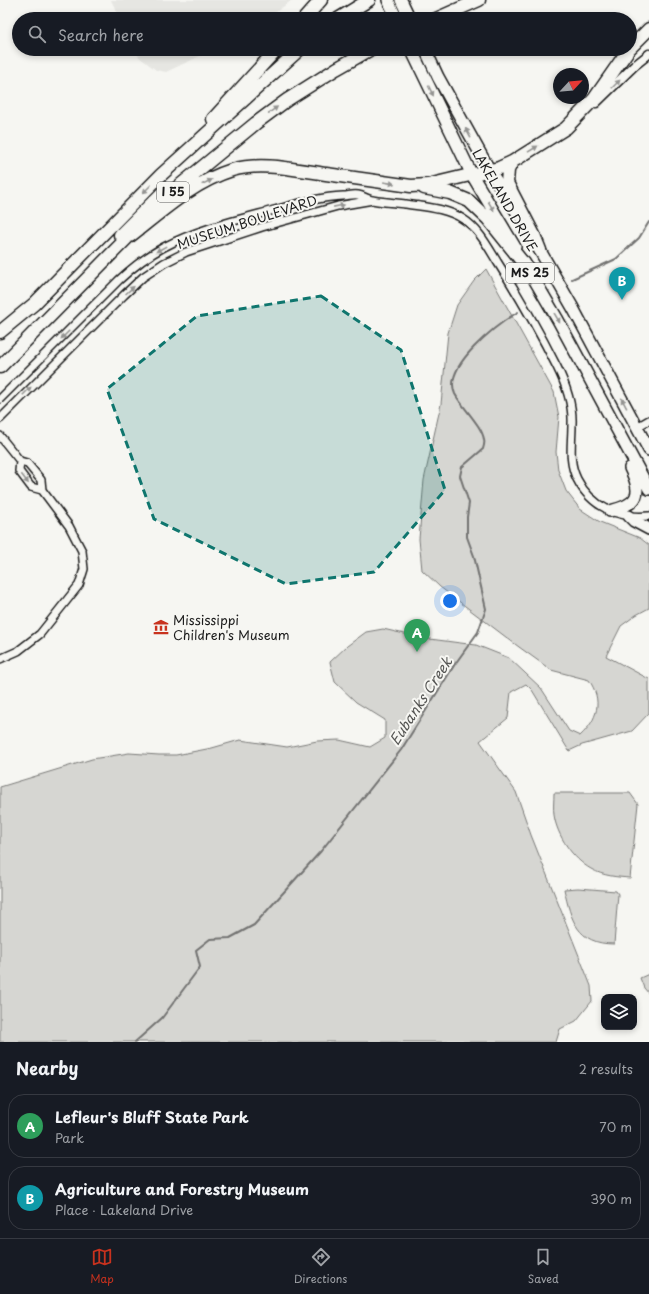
<!DOCTYPE html>
<html lang="en">
<head>
<meta charset="utf-8">
<style>
	body { margin:0; font-family:"Playpen Sans",sans-serif; background:#242831; color:#f1f3f6 }
	.controls { position:absolute; right:12px; bottom:12px; display:grid; overflow:hidden; border-radius:8px; box-shadow:0 2px 6px #0003 }
	.controls button { width:36px; height:36px; display:grid; place-items:center; padding:0; border:0; border-bottom:1px solid #363941; background:#171b24; color:#f1f3f6; font:20px sans-serif }
	.compass { position:absolute; left:553px; top:68px; width:36px; height:36px; border-radius:50%; background:#171b24; box-shadow:0 2px 6px #0003; rotate:64deg }
	.you { position:absolute; left:450px; top:601px; width:14px; height:14px; margin:-10px; border:3px solid #fff; border-radius:50%; background:#1a73e8; box-shadow:0 0 0 6px #1a73e833 }
	.badge { display:grid; place-items:center; width:26px; height:26px; border-radius:50%; background:#c8321e; color:#fff; font-size:13px; font-weight:700 }
	.pin { position:absolute; translate:-50% -33px; filter:drop-shadow(0 1px 2px #0008) }
	.pin::after { content:''; position:absolute; top:21px; width:14px; height:12px; background:inherit; clip-path:polygon(0 0,100% 0,50% 100%) }
	.list { margin:0; padding:0; list-style:none }
	h2 { display:flex; justify-content:space-between; align-items:center; height:52px; margin:0; padding:0 16px; font-size:17px }
	h2 small { font-size:13px; font-weight:400; color:#9ea1a6 }
	.list li { display:grid; grid-template-columns:26px 1fr auto; gap:12px; align-items:center; box-sizing:border-box; height:64px; margin:0 8px 8px; padding:0 8px; border:1px solid #363941; border-radius:16px }
	.list b { display:block; font-size:15px; white-space:nowrap }
	.list p { margin:0; font-size:13px; white-space:nowrap; color:#9ea1a6 }
	.list em { font-size:13px; font-style:normal; color:#9ea1a6 }
	.icon { flex:none; width:22px; height:22px; fill:none; stroke:currentColor; stroke-width:2; stroke-linecap:round; stroke-linejoin:round }
	.map { position:relative; flex:none; width:649px; height:1042px; overflow:hidden }
	.search { position:absolute; background:#171b24; box-shadow:0 2px 6px #0003; left:12px; right:12px; top:12px; height:44px; display:flex; align-items:center; gap:10px; box-sizing:border-box; padding:0 14px; border-radius:22px; color:#9ea1a6; font-size:15px }
	.sheet { height:196px; background:#171b24 }
	nav { display:flex; justify-content:space-around; align-items:center; box-sizing:border-box; height:56px; border-top:1px solid #363941; background:#171b24; font-size:11px; color:#9ea1a6 }
	nav a { display:grid; justify-items:center; gap:2px }
	nav .on { color:#c8321e }
	.map>svg:first-child { display:block }
</style>
</head>
<body>
<div class="map">
<svg width="649" height="1042" viewBox="0 0 649 1042">
	<rect width="100%" height="100%" fill="#f6f6f2"/>
	<filter id="ink" filterUnits="userSpaceOnUse"><feTurbulence type="fractalNoise" baseFrequency=".025" numOctaves="2"/><feDisplacementMap in="SourceGraphic" scale="8" xChannelSelector="R" yChannelSelector="G"/><feConvolveMatrix kernelMatrix="1 2 1 2 8 2 1 2 1" color-interpolation-filters="sRGB"/></filter>
	<g filter="url(#ink)">
		<path fill="#e6e6e2" d="M111,0h181l-25,19h-147z
			M135,49h80l-49,23 -10,-2 -17,-13z"/>
		<path fill="#d6d6d2" stroke="#797977" d="M486,269l68,123 5,25 -3,35 2,18 8,21 14,18 20,13 40,16 9,7v63l-13,7 -15,11 -15,30 43,23v34l-17,18 -50,14 -13,6 -37,-61 -6,-6 -15,8 -3,26 -28,23 36,51 15,43 60,151 1,15 -16,20 -16,8 -4,13h-556v-255l92,-28 37,-6 30,2h17l36,-7 28,-8 47,7 30,-6 22,-1 31,7 15,-9v-18l-29,-18 -21,-20 -5,-20 17,-16 19,-14 17,-3 39,9 54,7 33,13 32,30 28,43 11,5c18,-17 23,-35 9,-56l-38,-10 -32,-23 -79,-60 -18,-17 -3,-31 5,-59 17,-76 7,-71 9,-28 17,-24z
			M554,793h76l8,11 -8,74c-13,-1 -27,-2 -39,-9 -18,-10 -34,-33 -37,-54 -1,-7 0,-15 0,-22z
			M578,888l38,3 2,3 -4,50c-37,0 -43,-24 -50,-55z
			M649,974v20l-5,-6 -4,-10z"/>
		<g fill="none" stroke-linecap="round" stroke-linejoin="round">
			<path stroke="#727271" stroke-width="2" d="M572,279l44,-20 23,-21 10,-16
				M135,1042l27,-24 38,-51 -4,-17 14,-11 20,-1 24,-13 67,-74 80,-101 54,-86 23,-32 8,-23 -12,-53 -7,-19v-20l2,-14 -9,-27 2,-9 21,-18c1,-3 2,-6 1,-9 -1,-13 -22,-33 -29,-46 -13,-28 43,-70 63,-82"/>
			<defs>
				<path id="minor" d="M0,399l119,-119c14,-13 28,-24 45,-33 34,-18 73,-27 110,-37 23,-6 45,-13 69,-14 5,0 10,-2 15,-1 5,1 10,4 14,5 11,2 23,3 34,4 19,3 40,4 57,15 16,10 25,28 35,44 21,33 41,68 59,104 9,18 16,37 15,57 0,20 -4,37 5,55 14,28 42,40 72,37
					M0,419l124,-124 19,-18 21,-14 22,-11 76,-25 76,-21 35,-6
					M637,427l12,-7
					M0,436l20,25 7,2 14,17 1,10 27,36 13,25 2,18 -5,16 -39,49 -22,17 -18,8
					M20,461l-1,10 12,16 11,3"/>
				<path id="tertiary" d="M596,103l38,-37 15,-12"/>
				<path id="trunk" d="M388,0l9,19
					M401,0l9,19
					M411,49l61,126 43,72
					M425,49l13,28 52,94 30,46
					M535,242l38,66 76,142
					M524,262l34,58 91,169
					M610,511c29,-7 33,-17 20,-43
					M629,516l5,5 15,8"/>
				<path id="motorway" d="M304,19l17,-19
					M338,19l31,-19
					M436,19l43,-19
					M630,48l19,-19
					M213,119l64,-70
					M512,162l-4,8 -1,13 27,52 6,15
					M424,188l26,5 19,8 19,18 40,50
					M160,205l18,-18 78,-64 31,-23 49,-31 35,-20
					M120,235l43,-43
					M130,236c31,-24 63,-54 102,-66 29,-9 65,0 94,4 28,4 57,8 85,12l17,-1 71,-17 13,-6 54,-34 28,-29 35,-50
					M0,332l34,-28 127,-129 139,-126
					M0,367l134,-136"/>
			</defs>
			<use href="#minor" stroke="#1c1c1c" stroke-width="10"/>
			<use href="#tertiary" stroke="#1c1c1c" stroke-width="11"/>
			<use href="#trunk" stroke="#1c1c1c" stroke-width="14"/>
			<use href="#motorway" stroke="#1c1c1c" stroke-width="15"/>
			<use href="#minor" stroke="#f6f6f2" stroke-width="7"/>
			<use href="#tertiary" stroke="#f6f6f2" stroke-width="8"/>
			<use href="#trunk" stroke="#f6f6f2" stroke-width="11"/>
			<use href="#motorway" stroke="#f6f6f2" stroke-width="12"/>
		</g>
		<defs><path id="oneway-solid" d="M-6-.8H1V-3.2L6.5 0L1 3.2V.8H-6Z"/></defs>
		<g fill="#949492">
			<use href="#oneway-solid" transform="translate(616 84) rotate(-45)"/>
			<use href="#oneway-solid" transform="translate(431 91) rotate(64)"/>
			<use href="#oneway-solid" transform="translate(273 110) rotate(-36)"/>
			<use href="#oneway-solid" transform="translate(468 133) rotate(-119)"/>
			<use href="#oneway-solid" transform="translate(533 149) rotate(-32)"/>
			<use href="#oneway-solid" transform="translate(207 182) rotate(-26)"/>
			<use href="#oneway-solid" transform="translate(389 183) rotate(9)"/>
			<use href="#oneway-solid" transform="translate(147 189) rotate(135)"/>
			<use href="#oneway-solid" transform="translate(339 206) rotate(-11)"/>
			<use href="#oneway-solid" transform="translate(491 206) rotate(59)"/>
			<use href="#oneway-solid" transform="translate(161 249) rotate(151)"/>
			<use href="#oneway-solid" transform="translate(130 290) rotate(-42)"/>
			<use href="#oneway-solid" transform="translate(557 318) rotate(60)"/>
			<use href="#oneway-solid" transform="translate(65 335) rotate(135)"/>
			<use href="#oneway-solid" transform="translate(27 391) rotate(-45)"/>
			<use href="#oneway-solid" transform="translate(624 403) rotate(-118)"/>
			<use href="#oneway-solid" transform="translate(25 479) rotate(53)"/>
		</g>
	</g>
	<path fill="#0f766e" fill-opacity="0.2" stroke="#0f766e" stroke-width="3" stroke-dasharray="8 5" stroke-linejoin="round" d="M321,296l80,54 44,140 -71,82 -88,12 -132,-65 -47,-130 90,-73z"/>
	<defs>
		<symbol id="museum-bare" viewBox="-9 -9 18 18"><path d="M0-6L6-3V-2H-6V-3ZM-5-1h2V3h-2ZM-1-1h2V3h-2ZM3-1h2V3H3ZM-6 4H6V6H-6Z" fill="#c8321e" stroke="#f6f6f2" stroke-width="2.5" paint-order="stroke"/></symbol>
	</defs>
	<g fill-rule="evenodd">
		<use href="#museum-bare" x="150" y="616" width="22" height="22"/>
	</g>
	<g text-anchor="middle" stroke-width="4" stroke-linejoin="round" paint-order="stroke">
		<g fill="#f6f6f2" stroke="#5d5d5c" stroke-width="1">
			<rect x="157" y="182" width="32" height="20" rx="3"/>
			<rect x="506" y="263" width="48" height="20" rx="3"/>
		</g>
		<g font-size="12" font-weight="bold" fill="#1c1c1c">
			<text x="173" y="196">I 55</text>
			<text x="530" y="277">MS 25</text>
		</g>
		<g font-size="13" fill="#1c1c1c" stroke="#f6f6f2">
			<text transform="translate(505 200) rotate(60)" y="5">LAKELAND DRIVE</text>
			<text transform="translate(247 222) rotate(-18)" y="5">MUSEUM BOULEVARD</text>
		</g>
		<g font-size="13" fill="#1c1c1c" stroke="#f6f6f2" text-anchor="start">
			<text x="173" y="625">Mississippi<tspan x="173" dy="15">Children's Museum</tspan></text>
		</g>
		<g font-size="14" font-style="italic" fill="#565654" stroke="#f6f6f2">
			<text transform="translate(421 701) rotate(-57)" y="5">Eubanks Creek</text>
		</g>
	</g>
</svg>
<div class="controls">
<button><svg class="icon" aria-label="layers" viewBox="0 0 24 24"><path d="M12 4l9 5-9 5-9-5zM3 14l9 5 9-5"/></svg></button>
</div>
<svg class="compass" viewBox="-18 -18 36 36"><path d="M0-13l5 13h-10z" fill="#e53935"/><path d="M0 13l5-13h-10z" fill="#9ea1a6"/></svg>
<div class="you"></div>
<div class="pin badge" style="left:417px;top:652px;background:#2e9e5b">A</div>
<div class="pin badge" style="left:622px;top:300px;background:#0f9aa8">B</div>
<div class="search"><svg class="icon" aria-label="search" viewBox="0 0 24 24"><circle cx="10" cy="10" r="6"/><path d="M15 15l6 6"/></svg>Search here</div>
</div>
<section class="sheet">
<h2>Nearby<small>2 results</small></h2>
<ul class="list">
<li><span class="badge" style="background:#2e9e5b">A</span><div><b>Lefleur's Bluff State Park</b><p>Park</p></div><em>70 m</em></li>
<li><span class="badge" style="background:#0f9aa8">B</span><div><b>Agriculture and Forestry Museum</b><p>Place · Lakeland Drive</p></div><em>390 m</em></li>
</ul>
</section>
<nav>
<a class="on"><svg class="icon" aria-label="map" viewBox="0 0 24 24"><path d="M3 6l6-2 6 2 6-2v14l-6 2-6-2-6 2zM9 4v14M15 6v14"/></svg>Map</a>
<a><svg class="icon" aria-label="directions" viewBox="0 0 24 24"><path d="M12 3l9 9-9 9-9-9zM9 14v-3h6M13 9l2 2-2 2"/></svg>Directions</a>
<a><svg class="icon" aria-label="saved" viewBox="0 0 24 24"><path d="M7 4h10v16l-5-4-5 4z"/></svg>Saved</a>
</nav>
</body>
</html>
